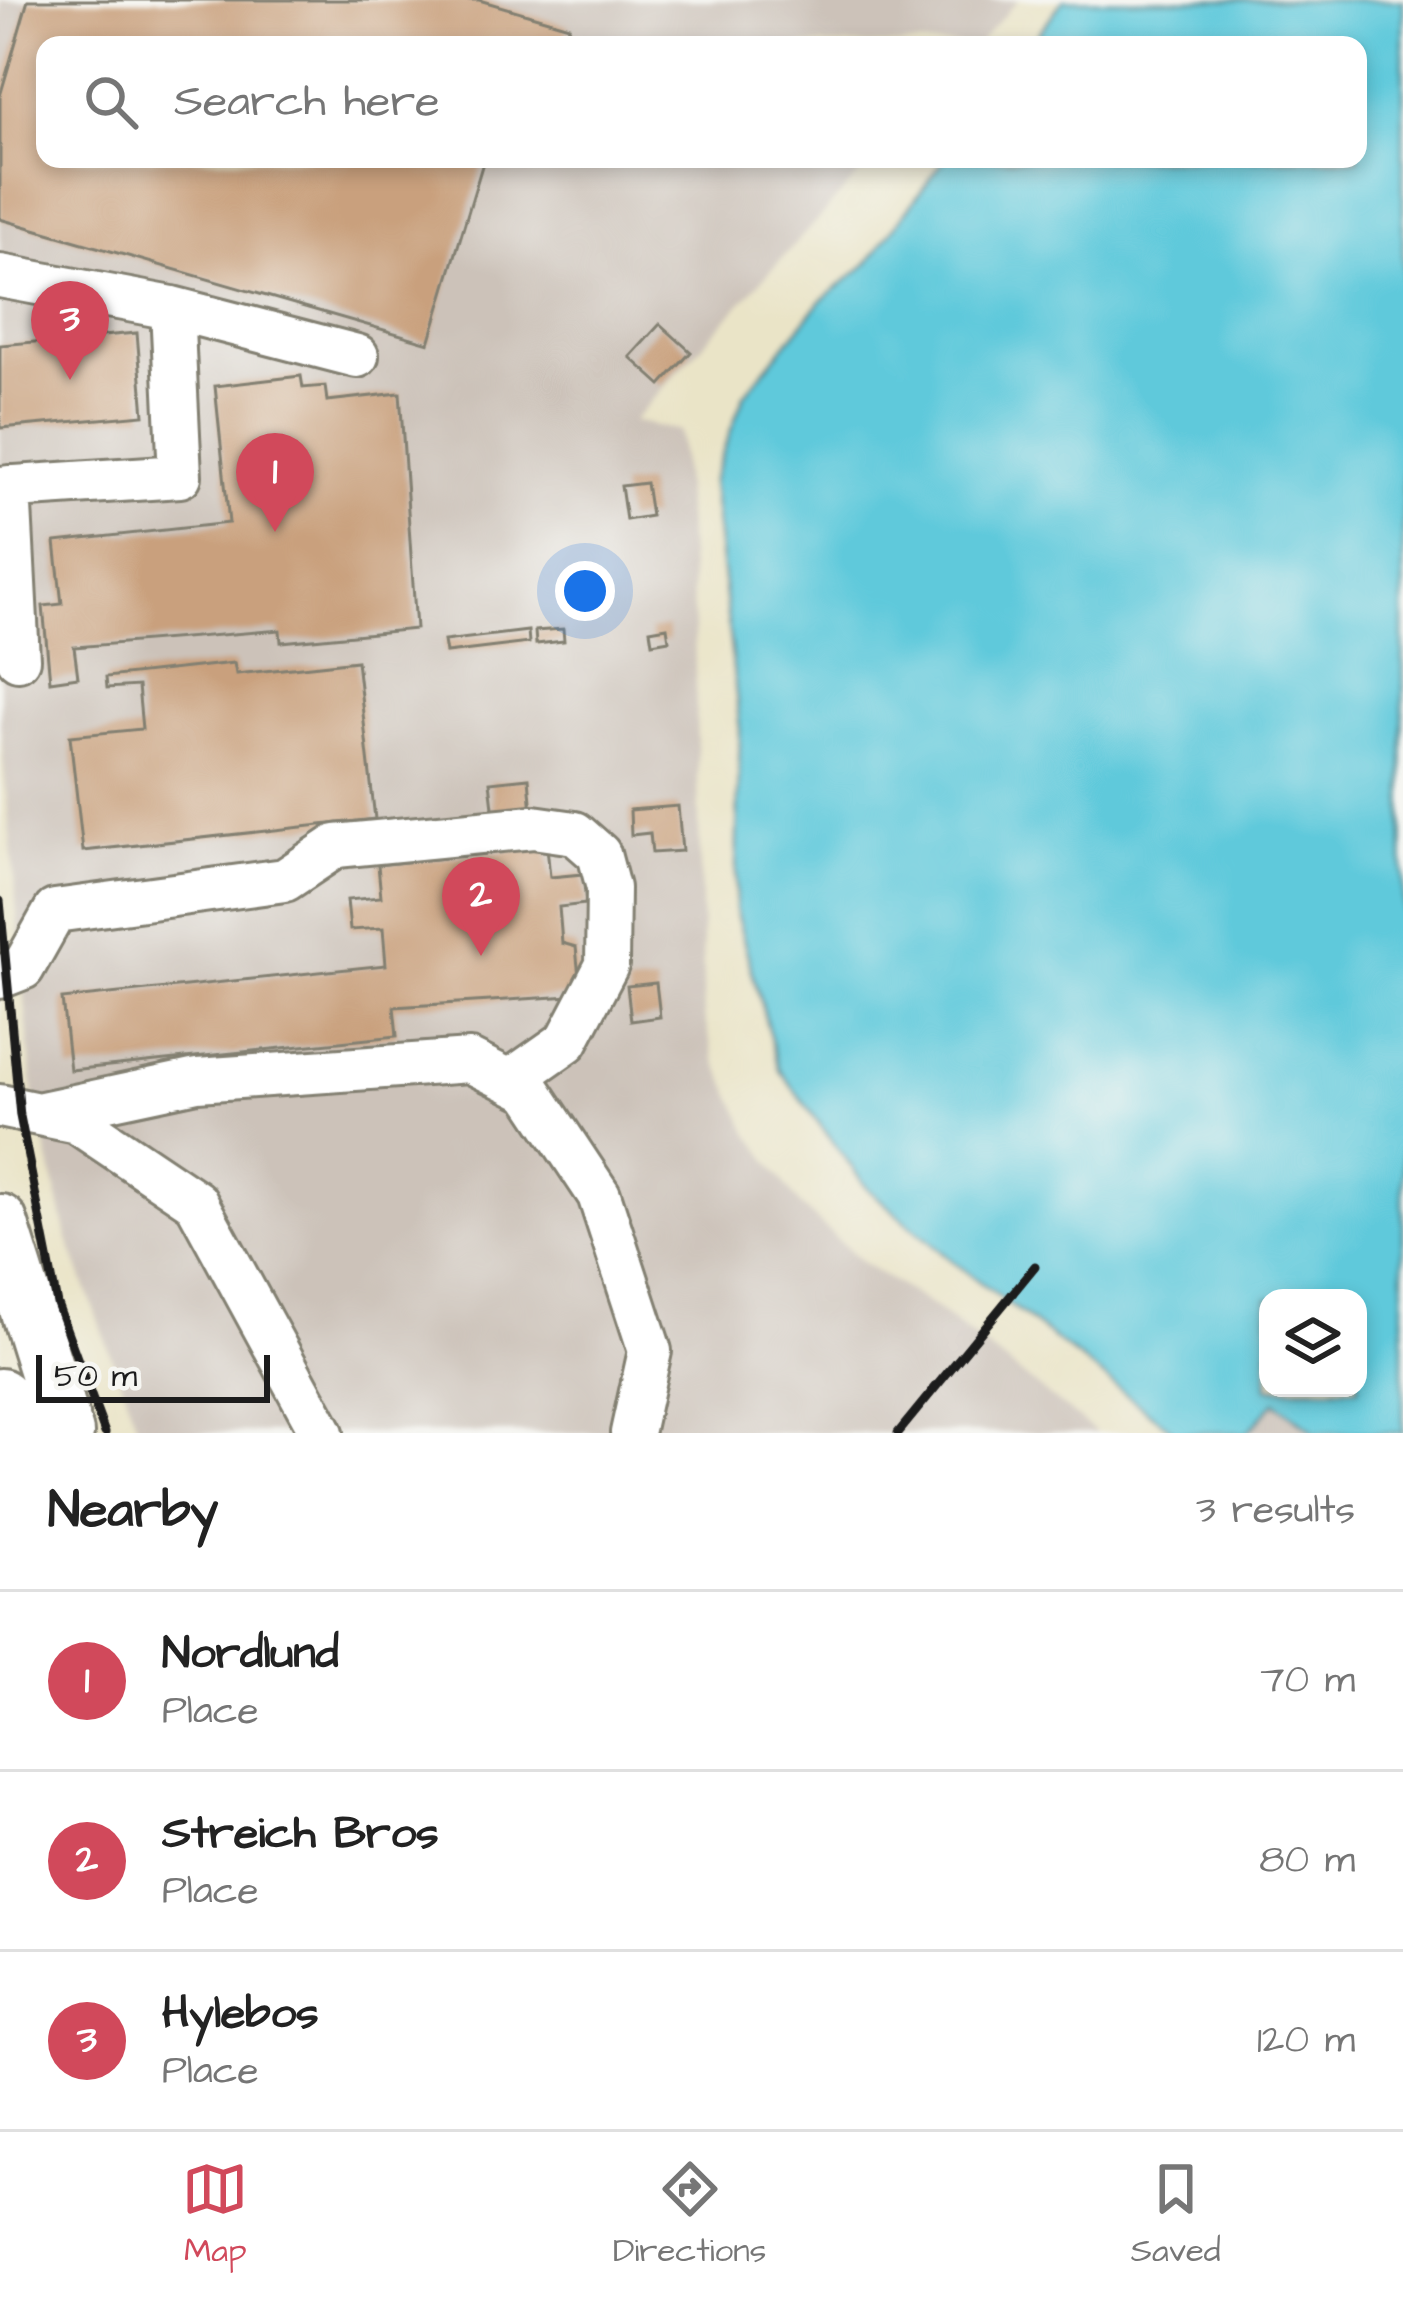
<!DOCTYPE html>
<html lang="en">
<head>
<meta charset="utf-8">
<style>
	body { margin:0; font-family:"Architects Daughter",sans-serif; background:#f6f6f6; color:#222 }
	.controls { position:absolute; right:36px; bottom:36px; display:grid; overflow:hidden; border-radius:24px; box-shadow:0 6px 18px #0003 }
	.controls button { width:108px; height:108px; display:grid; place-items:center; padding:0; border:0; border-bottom:3px solid #e0e0e0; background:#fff; color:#222; font:60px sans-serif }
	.scale { position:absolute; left:36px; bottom:30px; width:234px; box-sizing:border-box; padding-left:12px; border:6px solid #1c1c1c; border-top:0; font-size:33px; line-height:42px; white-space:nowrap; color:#1c1c1c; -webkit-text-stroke:9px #f6f6f2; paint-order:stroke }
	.you { position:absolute; left:585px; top:591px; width:42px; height:42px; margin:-30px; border:9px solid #fff; border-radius:50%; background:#1a73e8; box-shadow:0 0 0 18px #1a73e833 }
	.badge { display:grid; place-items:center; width:78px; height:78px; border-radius:50%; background:#d1495b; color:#fff; font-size:39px; font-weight:700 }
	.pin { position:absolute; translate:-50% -99px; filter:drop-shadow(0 3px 6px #0008) }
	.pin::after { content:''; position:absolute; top:63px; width:42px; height:36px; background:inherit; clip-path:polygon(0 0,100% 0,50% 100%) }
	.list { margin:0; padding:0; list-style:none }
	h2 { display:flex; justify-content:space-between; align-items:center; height:156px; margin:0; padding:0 48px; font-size:51px }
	h2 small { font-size:39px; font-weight:400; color:#767676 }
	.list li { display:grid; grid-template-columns:78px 1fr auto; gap:36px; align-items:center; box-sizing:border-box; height:180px; padding:0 48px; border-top:3px solid #e0e0e0 }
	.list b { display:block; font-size:45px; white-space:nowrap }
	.list p { margin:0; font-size:39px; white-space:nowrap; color:#767676 }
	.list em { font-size:39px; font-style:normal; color:#767676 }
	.icon { flex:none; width:66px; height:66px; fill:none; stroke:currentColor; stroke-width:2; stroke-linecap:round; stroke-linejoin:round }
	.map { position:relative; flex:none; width:1403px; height:1433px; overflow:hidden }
	.search { position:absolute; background:#fff; box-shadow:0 6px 18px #0003; left:36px; right:36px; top:36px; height:132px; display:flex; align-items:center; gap:30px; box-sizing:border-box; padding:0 42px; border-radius:24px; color:#767676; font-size:45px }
	.sheet { height:696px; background:#fff }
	nav { display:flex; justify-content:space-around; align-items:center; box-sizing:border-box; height:168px; border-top:3px solid #e0e0e0; background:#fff; font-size:33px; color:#767676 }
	nav a { display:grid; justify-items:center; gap:6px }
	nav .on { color:#d1495b }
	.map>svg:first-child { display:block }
</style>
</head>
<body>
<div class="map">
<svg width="1403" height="1433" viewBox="0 0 1403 1433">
	<rect width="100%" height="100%" fill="#f6f6f2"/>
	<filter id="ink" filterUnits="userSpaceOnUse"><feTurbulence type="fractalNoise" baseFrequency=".00833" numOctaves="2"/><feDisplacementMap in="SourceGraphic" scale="24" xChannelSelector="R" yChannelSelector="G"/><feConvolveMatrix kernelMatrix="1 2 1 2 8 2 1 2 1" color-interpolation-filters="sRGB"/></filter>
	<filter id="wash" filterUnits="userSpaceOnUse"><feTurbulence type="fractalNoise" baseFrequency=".004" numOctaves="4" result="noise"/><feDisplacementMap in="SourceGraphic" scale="48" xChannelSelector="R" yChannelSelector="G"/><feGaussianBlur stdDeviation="2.7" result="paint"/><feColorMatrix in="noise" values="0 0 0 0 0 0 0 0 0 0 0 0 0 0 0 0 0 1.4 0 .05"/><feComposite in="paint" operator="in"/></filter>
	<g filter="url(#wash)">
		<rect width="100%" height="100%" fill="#eae4c7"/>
		<path fill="#ccc2b9" d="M0,0h1018l-41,45h-932v114h828l-240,262 47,10 14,193 10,393 11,41 35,76 49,70 63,58 73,46 162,125h-957l-73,-196 -34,-146 -33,-367z
			M1275,1402l41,31h-69z"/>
		<path fill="#5fc9db" stroke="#3e727c" stroke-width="3" fill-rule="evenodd" d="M1063,0h340v1433h-87l-41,-31 -28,31h-71l-230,-177 -79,-68 -88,-119 -44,-160 5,-179 -28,-248 32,-87 77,-94 46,-37 78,-105h413v-114h-328zM1268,1298h90v90h-90z"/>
		<g id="blocks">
			<path fill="#c9a07d" d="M28,0h451l90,26 -6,19h-518v114h439l-55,184 -429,-124v-123z
				M660,324l31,28 -30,33 -31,-28z
				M137,333l7,82 -144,13v-83z
				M301,376l2,12 22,-2 2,15 73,-8 16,236 -135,13 -1,-12 -206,17 4,30 -28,4 -7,-75 19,-2 -7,-62 174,-19 -14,-137z
				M646,483l5,33 -25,4 -5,-34z
				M667,627l2,13 -17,3 -2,-13z
				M563,629l1,12 -28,3 -1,-13z
				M528,631l1,12 -83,10 -2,-12z
				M357,661l18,158 -292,32 -13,-115 72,-7 -4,-43 -31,2 -1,-11 128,-14 2,11z
				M529,778l3,35 -38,3 -4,-34z
				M678,806l4,45 -30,2 -2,-20 -19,2 -1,-25z
				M547,847l3,30 33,-3 3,30 -27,3 3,36 14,4 4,40 -9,1v8l-177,11 3,29 -327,34 -8,-71 324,-34 -3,-37 -33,2 -3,-30 34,-3 -3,-32z
				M656,983l4,34 -29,4 -4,-35z"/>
		</g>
	</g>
	<g filter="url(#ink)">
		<use href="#blocks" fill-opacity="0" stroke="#838072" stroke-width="3"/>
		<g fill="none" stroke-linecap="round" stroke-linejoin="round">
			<defs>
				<path id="minor" d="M0,276l172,32 185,48
					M9,487l9,172
					M0,488l180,-12 -8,-168
					M0,977l23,-9 32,-57 230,-31 51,-34 197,-19 42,6 24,21 9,34 -1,77 -40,76 -57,40
					M0,1106l77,16 119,80 126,231
					M42,1113l155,-33 273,-19 60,30 69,104 51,156 -18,82"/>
				<path id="major" d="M0,1222l66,211
					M0,1396l16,37"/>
			</defs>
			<use href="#minor" stroke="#838072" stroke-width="48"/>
			<use href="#major" stroke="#838072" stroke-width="60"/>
			<use href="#minor" stroke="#fff" stroke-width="42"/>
			<use href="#major" stroke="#fff" stroke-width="54"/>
			<path stroke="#1c1c1c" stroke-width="9" d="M0,901l20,215 37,188 48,129
				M898,1433l137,-167"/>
		</g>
	</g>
</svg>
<div class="controls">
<button><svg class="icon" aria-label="layers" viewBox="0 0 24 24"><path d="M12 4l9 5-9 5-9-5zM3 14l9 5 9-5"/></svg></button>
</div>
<div class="scale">50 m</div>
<div class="you"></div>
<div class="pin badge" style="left:275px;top:532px">1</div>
<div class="pin badge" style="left:481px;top:956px">2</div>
<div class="pin badge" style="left:70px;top:380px">3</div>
<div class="search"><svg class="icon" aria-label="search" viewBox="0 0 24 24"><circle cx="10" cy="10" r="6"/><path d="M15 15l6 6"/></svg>Search here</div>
</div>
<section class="sheet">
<h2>Nearby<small>3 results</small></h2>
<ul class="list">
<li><span class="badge">1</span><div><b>Nordlund</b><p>Place</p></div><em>70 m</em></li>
<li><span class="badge">2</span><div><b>Streich Bros</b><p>Place</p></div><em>80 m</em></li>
<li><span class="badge">3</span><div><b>Hylebos</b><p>Place</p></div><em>120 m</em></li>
</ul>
</section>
<nav>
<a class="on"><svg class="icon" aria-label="map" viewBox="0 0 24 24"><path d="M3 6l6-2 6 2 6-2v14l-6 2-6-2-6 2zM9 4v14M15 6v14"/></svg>Map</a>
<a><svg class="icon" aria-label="directions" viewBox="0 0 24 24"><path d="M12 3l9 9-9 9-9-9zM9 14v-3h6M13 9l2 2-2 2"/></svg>Directions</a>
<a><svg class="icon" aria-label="saved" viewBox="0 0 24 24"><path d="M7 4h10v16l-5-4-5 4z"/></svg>Saved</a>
</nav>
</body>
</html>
